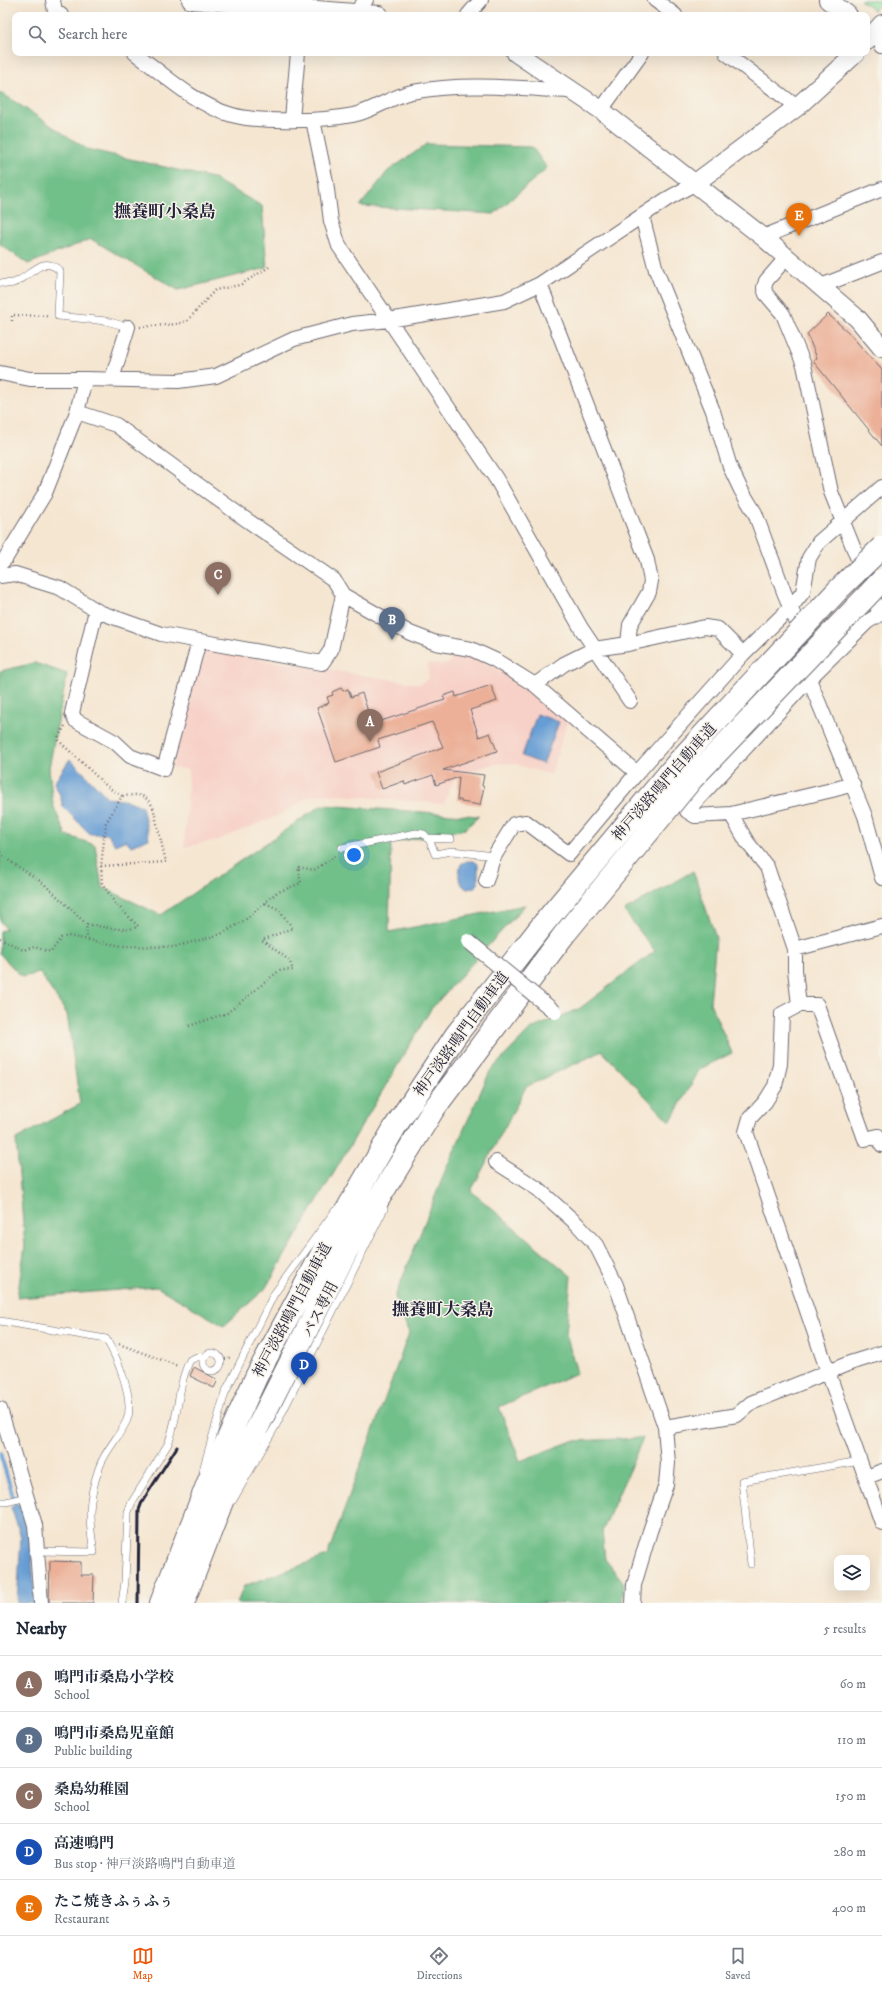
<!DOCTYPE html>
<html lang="en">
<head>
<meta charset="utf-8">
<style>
	body { margin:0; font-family:"IM FELL DW Pica","Noto Serif JP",serif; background:#f2f2f3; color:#1f2937 }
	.controls { position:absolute; right:12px; bottom:12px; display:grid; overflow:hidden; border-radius:8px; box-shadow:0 4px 16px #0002 }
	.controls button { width:36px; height:36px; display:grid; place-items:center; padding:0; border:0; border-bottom:1px solid #e0e1e3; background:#fff; color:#1f2937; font:20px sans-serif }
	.you { position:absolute; left:354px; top:855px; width:14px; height:14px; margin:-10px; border:3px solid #fff; border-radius:50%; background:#1a73e8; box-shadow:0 0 0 6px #1a73e833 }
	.badge { display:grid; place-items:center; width:26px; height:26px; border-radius:50%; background:#ea580c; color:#fff; font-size:13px; font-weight:700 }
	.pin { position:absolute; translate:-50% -33px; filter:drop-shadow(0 1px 2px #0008) }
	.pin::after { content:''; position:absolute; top:21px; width:14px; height:12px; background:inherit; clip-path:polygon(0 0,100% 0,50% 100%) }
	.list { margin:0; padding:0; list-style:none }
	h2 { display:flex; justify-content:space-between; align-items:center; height:52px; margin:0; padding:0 16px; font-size:17px }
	h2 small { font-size:13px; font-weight:400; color:#747a83 }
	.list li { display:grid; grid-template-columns:26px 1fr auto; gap:12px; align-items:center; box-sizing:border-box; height:56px; padding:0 16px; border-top:1px solid #e0e1e3 }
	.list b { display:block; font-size:15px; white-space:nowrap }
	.list p { margin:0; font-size:13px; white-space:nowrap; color:#747a83 }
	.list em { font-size:13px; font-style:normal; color:#747a83 }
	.icon { flex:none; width:22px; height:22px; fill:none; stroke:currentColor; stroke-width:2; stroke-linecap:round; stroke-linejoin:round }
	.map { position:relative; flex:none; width:882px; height:1603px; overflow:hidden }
	.search { position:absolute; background:#fff; box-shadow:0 4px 16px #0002; left:12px; right:12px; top:12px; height:44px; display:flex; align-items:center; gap:10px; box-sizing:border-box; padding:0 14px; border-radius:8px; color:#747a83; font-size:15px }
	.sheet { height:332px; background:#fff }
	nav { display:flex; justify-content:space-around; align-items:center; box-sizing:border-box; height:56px; border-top:1px solid #e0e1e3; background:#fff; font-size:11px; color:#747a83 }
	nav a { display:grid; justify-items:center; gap:2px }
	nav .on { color:#ea580c }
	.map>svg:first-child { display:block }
</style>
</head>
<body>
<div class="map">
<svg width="882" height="1603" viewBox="0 0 882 1603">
	<rect width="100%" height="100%" fill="#f7f3e8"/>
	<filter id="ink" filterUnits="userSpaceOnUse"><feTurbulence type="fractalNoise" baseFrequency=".025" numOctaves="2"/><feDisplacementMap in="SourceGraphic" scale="8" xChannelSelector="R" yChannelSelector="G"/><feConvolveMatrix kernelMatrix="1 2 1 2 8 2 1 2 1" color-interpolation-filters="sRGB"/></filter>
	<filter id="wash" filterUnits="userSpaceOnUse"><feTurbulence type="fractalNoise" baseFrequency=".012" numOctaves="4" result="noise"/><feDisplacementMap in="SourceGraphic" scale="16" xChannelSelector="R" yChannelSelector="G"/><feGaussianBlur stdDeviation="0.9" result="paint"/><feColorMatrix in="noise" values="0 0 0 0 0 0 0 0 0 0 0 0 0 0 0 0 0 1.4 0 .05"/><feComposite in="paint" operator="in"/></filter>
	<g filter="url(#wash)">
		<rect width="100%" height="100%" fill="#f5e6d1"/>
		<path fill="#f7d1c7" d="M202,650l218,34 9,-6 -1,-15 19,2 11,-13 43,18 66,52 -16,53 -39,-12 -20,1 -37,12 -11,28 -117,-10 -17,2 -29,18 -63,26 -34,7 5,-78 -17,-1z"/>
		<path fill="#8ce1a3" stroke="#57826f" d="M860,0h22v1l-8,9z"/>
		<path fill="#71bf89" stroke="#4a7062" d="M0,92l87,57 125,29 50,28 5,62 -89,22 -87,-51 -63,25 -28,-20z
			M427,144l105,3 15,21 -53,46 -134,-8 28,-35z
			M35,663l32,11 -18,94 4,37 13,30 29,10 7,42 59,28 161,-110 157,11 -14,13 -74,14 -2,89 136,-27 -94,104 -166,280 -41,37 -67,-39 -140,11 8,-52 -9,-107 64,-35 -13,-90 -27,-41 -18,4 -22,-23v-23l6,-2 -6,-8v-250z
			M693,871l23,67 -6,65 22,50 -32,16 -30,53 -68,-71 -76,36 -55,104 100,85 -5,58 11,39 -78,34 21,54 52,-20 71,-3 -41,94 3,27 19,24 -2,20h-385l7,-17 83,-30 82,-223 -14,-36 51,-128 44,-98 41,-42 48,-20 76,-58 -31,-40z"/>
		<path fill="#669dd4" stroke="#446088" d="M537,714l22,8 -16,42 -21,-8z
			M70,759l38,39 21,3 13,5 7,33 -18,7 -5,-6 -11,5 -7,-11h-18l-27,-27 -3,-12 -6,-12z
			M467,861h7l4,3v20l-5,4 -6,1c-10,-6 -9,-15 -6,-25z
			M23,1504l7,26 5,73h-18l4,-66 -10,-30z"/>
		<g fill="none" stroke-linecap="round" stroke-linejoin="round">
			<path stroke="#669dd4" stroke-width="4" d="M0,1453l17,57"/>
		</g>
		<g id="blocks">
			<path fill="#ecb098" d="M828,314l20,18 34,38v76l-69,-85 4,-3 -10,-24z
				M491,685l6,16 -27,9 9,27 11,-4 7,18 -54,19 41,5 -2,11 2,1 -4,18 -19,-3v-2h-4l2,-23 -23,8 -3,-10 -28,10 -1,-4 -22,8 -6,-17 67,-25 -11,-25 -54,18 2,7 -44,15 -19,-54 12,-5 -2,-6 6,-2 -1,-3 9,-4 2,3 5,-2 3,8 11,-4 10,31 73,-24 -2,-4 12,-4 1,5z
				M194,1367l24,13 -4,8 -24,-12z
				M50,1561l31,1v13h13l-1,28h-44z"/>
		</g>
	</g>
	<g filter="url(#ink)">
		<use href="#blocks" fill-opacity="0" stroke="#6c6770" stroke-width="1"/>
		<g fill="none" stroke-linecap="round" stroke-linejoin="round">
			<defs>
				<path id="service" d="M0,283c4,0 9,1 13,0 18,-5 28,-30 47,-12l-2,45 48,5 22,6
					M427,838l24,1
					M342,848l74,-15 8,1 6,7 5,13 17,-3 42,5
					M0,1321l106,18c11,18 29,60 21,81 -7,16 -22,30 -28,48 -11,32 -11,50 -5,84l-56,-1
					M203 1362a9 9 0 1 1 18 0a9 9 0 1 1-18 0Z
					M203,1470l22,-77 49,-99 61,-83
					M233,1500l43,-75 108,-216
					M0,1502h6l21,-5
					M751,1564l-9,-83 118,-20
					M122,1603l3,-21 3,-70 4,-10 36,-58c11,-27 9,-58 22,-84l7,-3h8"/>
				<path id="minor" d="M53,0l2,12 6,3
					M655,0l20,15
					M355,13l11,-13
					M468,15l13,-15
					M879,39l3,7
					M135,53c29,22 61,52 97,62 29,8 90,6 121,0 20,-4 39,-19 59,-23 52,-10 105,-4 157,-1
					M726,53l71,54
					M601,110l41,-57
					M292,119l6,-66
					M313,120l13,62 5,39 8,25 158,234 84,148 49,73
					M642,216l14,54 57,141 17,56 11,23 14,23 29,79 33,79
					M763,237l119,-48
					M787,257l-21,24 -2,7 2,6 17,20 21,51 27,127 49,122
					M540,284l107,276 4,21 -2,11 -19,33 -2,19
					M821,286l61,-24
					M0,373l30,6h55l93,2 38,-5 78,-37 58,-15 37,-4 115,-19 36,-17 127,-85 27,-15
					M112,379l16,-52
					M77,412l39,13 125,91 93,64 9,15 67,38 26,10 35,6 24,11 40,25 102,88
					M0,564l5,-5 40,-66 32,-81 8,-33
					M0,576l15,-2 45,14 39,24 62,22 161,29 9,-13 12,-55
					M96,610l-24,103 3,7 40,22 15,14 34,13 35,-128
					M809,679l56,137 17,62
					M535,685l29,-21 30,-15 34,-5 77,-17 13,2 25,25
					M853,784l-21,6 -101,24 -36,2 -8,-5 122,-132 58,-57 15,-9
					M731,814l16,28 20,25 28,82v21l4,35h18l48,134 13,-3 4,9
					M486,881l7,-23 21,-34 12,-2 43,32 68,-81 106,-119 48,-47 12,-15 6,-34 10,-16 63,-55
					M795,949l87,-23
					M799,1005l-17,9 -2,50 -5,22 -10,16 -15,16 -4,14 82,240 54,151
					M496,1162l42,27 39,35 19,21 20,40 49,142 3,36 -2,22 -16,46 -16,54 -1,18
					M0,1409l35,116 6,78
					M665,1427l72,-12 14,-12 99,-40 32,-10
					M867,1477l15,-6"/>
				<path id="tertiary" d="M191,0l188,15
					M828,0l20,15
					M867,41l15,-17
					M516,53l85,57 162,127 95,82 24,29
					M694,184l103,-77 59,-54"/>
				<path id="motorway" d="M161,1603l48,-123 48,-105 74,-138 64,-110 61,-92 88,-112
					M183,1603l45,-117 118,-234 87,-142 130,-174"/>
			</defs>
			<use href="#service" stroke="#6c6770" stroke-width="8"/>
			<use href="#minor" stroke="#6c6770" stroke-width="16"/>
			<use href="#tertiary" stroke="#6c6770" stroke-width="20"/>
			<use href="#motorway" stroke="#6c6770" stroke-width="24"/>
			<path stroke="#6c6770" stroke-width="2.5" stroke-dasharray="1 3" stroke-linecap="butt" d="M12,321v-6l38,1
				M140,327l38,-3 10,-4 27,-30 25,-5 29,-18
				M65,726l-7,11 1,4 50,47 13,8 -16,27 -5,43 1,17 13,20 23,23c-9,7 -40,0 -52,-2
				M0,852l8,8 35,23 29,27 14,14 1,14
				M101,866l65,-4 -13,-55c-9,-15 -15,-12 -31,-11
				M0,938l23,12 11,-3 17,5 10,-14 7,-2 54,10 52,1 47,-13 24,-14 31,-27 25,-10 -3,-16 16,3 20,-13 1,-3
				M189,1026l38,-13 53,-43h13l-4,-10 -27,-20 31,-12 -15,-19 -13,-6
				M119,1344l59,22
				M221,1360l11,-3"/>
			<use href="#service" stroke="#fff" stroke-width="7"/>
			<use href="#minor" stroke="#fff" stroke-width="14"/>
			<use href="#tertiary" stroke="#fff" stroke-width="18"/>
			<use href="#motorway" stroke="#fff" stroke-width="22"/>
			<path stroke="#22223b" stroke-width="3" d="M138,1603l1,-93 3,-8 35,-55"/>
			<defs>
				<path id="minor-bridge" d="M468,941l87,71"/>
				<path id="motorway-bridge" d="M544,923l135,-162 160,-172 43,-42
					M563,936l129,-157 190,-199"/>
			</defs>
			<use href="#minor-bridge" stroke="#6c6770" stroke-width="16" stroke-linecap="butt"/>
			<use href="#motorway-bridge" stroke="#6c6770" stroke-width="24" stroke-linecap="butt"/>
			<use href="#minor-bridge" stroke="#fff" stroke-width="14"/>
			<use href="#motorway-bridge" stroke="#fff" stroke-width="22"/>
		</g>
	</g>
	<g text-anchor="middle" stroke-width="3" stroke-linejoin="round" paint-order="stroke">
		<g font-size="15" fill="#22223b" stroke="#f7f3e8">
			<text transform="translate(664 782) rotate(-49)" y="5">神戸淡路鳴門自動車道</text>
			<text transform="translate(461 1034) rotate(-54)" y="5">神戸淡路鳴門自動車道</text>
			<text transform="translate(320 1309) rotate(-63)" y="5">バス専用</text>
			<text transform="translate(292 1310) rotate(-62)" y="5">神戸淡路鳴門自動車道</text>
		</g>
		<g font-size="17" font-weight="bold" fill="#22223b" stroke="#f7f3e8">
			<text x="165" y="217">撫養町小桑島</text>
			<text x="443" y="1315">撫養町大桑島</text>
		</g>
	</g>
</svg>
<div class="controls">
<button><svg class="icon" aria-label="layers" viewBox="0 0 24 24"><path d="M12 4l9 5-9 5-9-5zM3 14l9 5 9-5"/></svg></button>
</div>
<div class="you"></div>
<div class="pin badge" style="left:370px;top:742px;background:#8d6e63">A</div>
<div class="pin badge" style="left:392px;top:640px;background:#5c6f8a">B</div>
<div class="pin badge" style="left:218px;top:595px;background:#8d6e63">C</div>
<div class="pin badge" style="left:304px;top:1385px;background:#1a4fb4">D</div>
<div class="pin badge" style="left:799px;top:236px;background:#e8710a">E</div>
<div class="search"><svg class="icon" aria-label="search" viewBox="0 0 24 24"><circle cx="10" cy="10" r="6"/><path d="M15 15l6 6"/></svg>Search here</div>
</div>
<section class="sheet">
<h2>Nearby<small>5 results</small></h2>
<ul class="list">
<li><span class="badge" style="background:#8d6e63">A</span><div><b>鳴門市桑島小学校</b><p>School</p></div><em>60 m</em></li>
<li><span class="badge" style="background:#5c6f8a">B</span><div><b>鳴門市桑島児童館</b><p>Public building</p></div><em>110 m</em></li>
<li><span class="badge" style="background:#8d6e63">C</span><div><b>桑島幼稚園</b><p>School</p></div><em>150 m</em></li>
<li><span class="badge" style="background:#1a4fb4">D</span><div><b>高速鳴門</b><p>Bus stop · 神戸淡路鳴門自動車道</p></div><em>280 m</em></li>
<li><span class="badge" style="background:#e8710a">E</span><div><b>たこ焼きふぅふぅ</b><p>Restaurant</p></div><em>400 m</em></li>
</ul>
</section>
<nav>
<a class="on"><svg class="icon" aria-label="map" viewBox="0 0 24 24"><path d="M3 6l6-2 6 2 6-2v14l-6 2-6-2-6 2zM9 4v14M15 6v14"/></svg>Map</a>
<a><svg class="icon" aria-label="directions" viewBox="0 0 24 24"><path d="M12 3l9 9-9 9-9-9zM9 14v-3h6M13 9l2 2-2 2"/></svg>Directions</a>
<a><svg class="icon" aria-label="saved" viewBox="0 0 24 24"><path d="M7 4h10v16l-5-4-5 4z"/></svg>Saved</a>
</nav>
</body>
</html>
